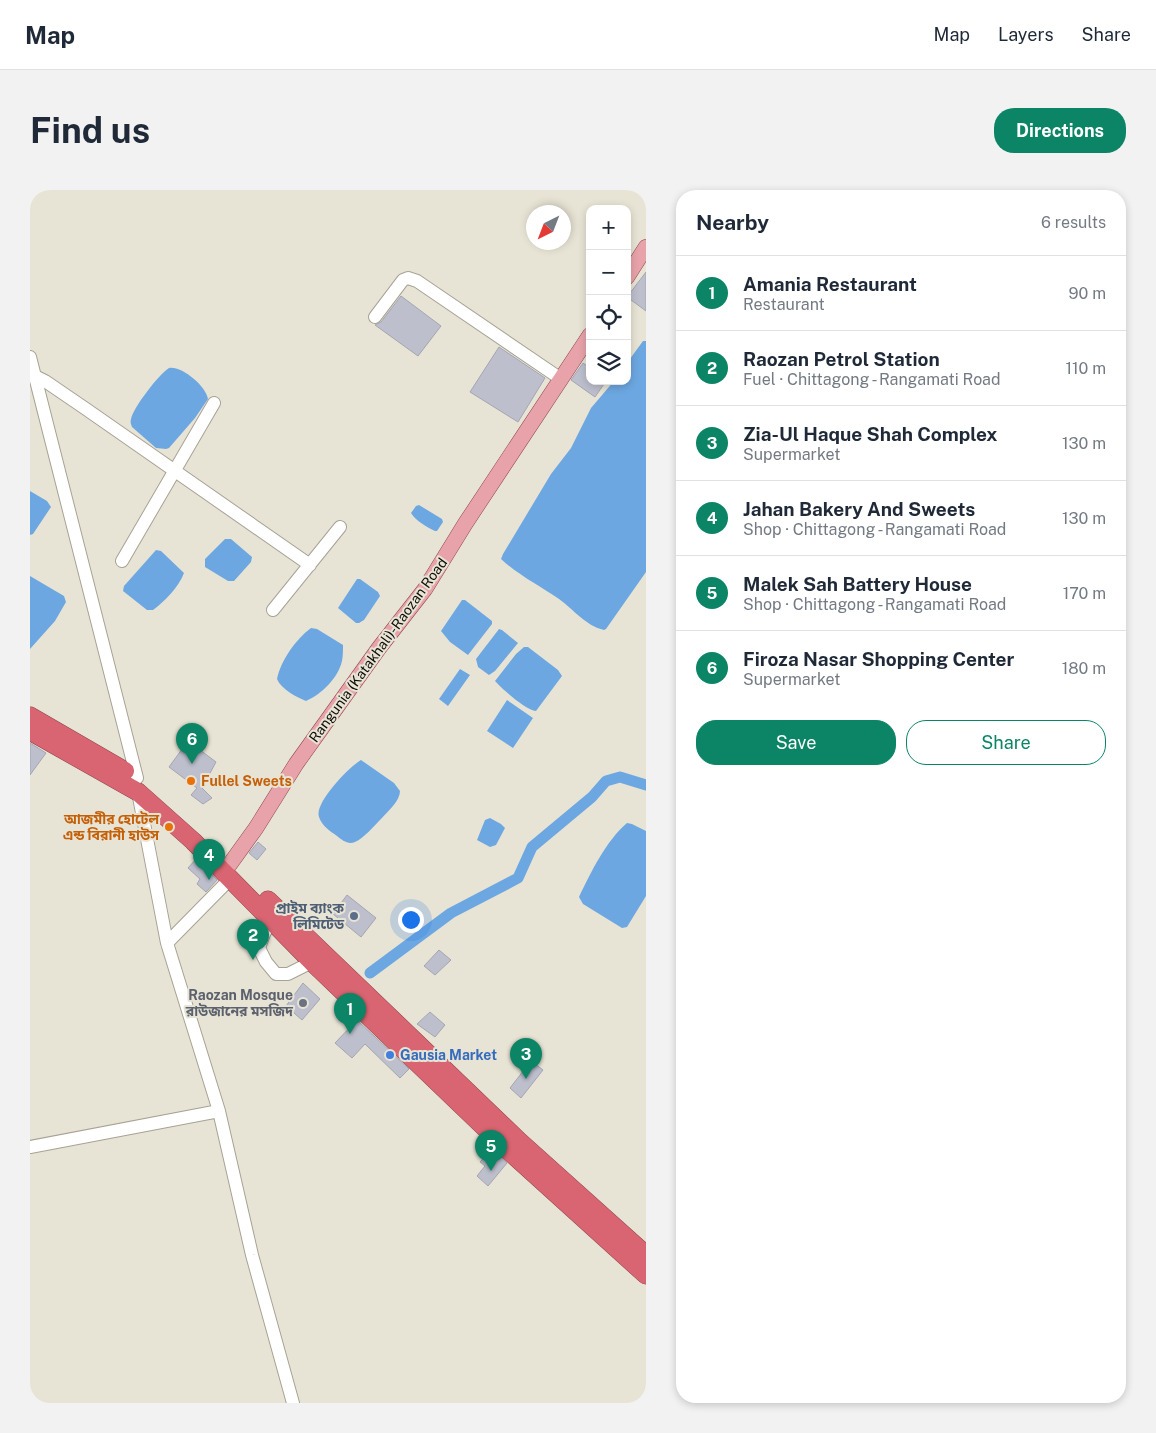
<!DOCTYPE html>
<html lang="en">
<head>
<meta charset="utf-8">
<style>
	body { margin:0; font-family:"Public Sans","Noto Sans Bengali",sans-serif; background:#f2f2f3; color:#1f2937 }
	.controls { position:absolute; right:15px; top:15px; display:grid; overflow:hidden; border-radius:10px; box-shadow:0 2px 8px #0003 }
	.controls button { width:45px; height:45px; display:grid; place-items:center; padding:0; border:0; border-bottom:1px solid #e0e1e3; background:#fff; color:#1f2937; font:25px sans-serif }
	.compass { position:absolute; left:496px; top:15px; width:45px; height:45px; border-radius:50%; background:#fff; box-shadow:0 2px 8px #0003; rotate:222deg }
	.you { position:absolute; left:380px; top:729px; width:18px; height:18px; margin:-12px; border:4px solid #fff; border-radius:50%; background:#1a73e8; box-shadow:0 0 0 8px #1a73e833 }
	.badge { display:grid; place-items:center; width:32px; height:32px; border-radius:50%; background:#0c8566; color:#fff; font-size:16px; font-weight:700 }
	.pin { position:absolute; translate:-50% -41px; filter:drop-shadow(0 1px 2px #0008) }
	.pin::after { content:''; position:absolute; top:26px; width:18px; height:15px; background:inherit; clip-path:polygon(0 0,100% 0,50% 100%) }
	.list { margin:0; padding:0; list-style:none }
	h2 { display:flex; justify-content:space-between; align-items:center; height:65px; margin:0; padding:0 20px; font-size:21px }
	h2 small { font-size:16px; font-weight:400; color:#747a83 }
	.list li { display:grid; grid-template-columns:32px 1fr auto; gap:15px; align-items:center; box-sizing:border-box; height:75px; padding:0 20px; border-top:1px solid #e0e1e3 }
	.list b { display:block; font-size:19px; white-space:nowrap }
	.list p { margin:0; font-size:16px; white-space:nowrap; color:#747a83 }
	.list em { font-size:16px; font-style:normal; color:#747a83 }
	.actions { display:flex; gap:10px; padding:15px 20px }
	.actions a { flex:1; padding:11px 0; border:1px solid #0c8566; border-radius:20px; text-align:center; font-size:18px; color:#0c8566 }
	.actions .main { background:#0c8566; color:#fff }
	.icon { flex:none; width:28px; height:28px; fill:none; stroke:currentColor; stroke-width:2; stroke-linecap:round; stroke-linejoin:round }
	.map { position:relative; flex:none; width:616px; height:1213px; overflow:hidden; border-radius:20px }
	header { display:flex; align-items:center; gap:30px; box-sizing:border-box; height:70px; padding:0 25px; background:#fff; border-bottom:1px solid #e0e1e3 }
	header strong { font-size:24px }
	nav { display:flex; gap:28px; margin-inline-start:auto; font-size:18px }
	.intro { display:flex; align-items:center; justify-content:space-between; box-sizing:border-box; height:120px; padding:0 30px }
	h1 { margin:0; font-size:35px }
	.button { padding:12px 22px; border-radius:20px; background:#0c8566; color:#fff; font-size:18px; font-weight:700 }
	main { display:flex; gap:30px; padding:0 30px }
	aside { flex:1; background:#fff; border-radius:20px; box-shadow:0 2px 8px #0003 }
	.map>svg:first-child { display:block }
</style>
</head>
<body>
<header>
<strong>Map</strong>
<nav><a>Map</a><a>Layers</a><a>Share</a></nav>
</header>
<div class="intro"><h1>Find us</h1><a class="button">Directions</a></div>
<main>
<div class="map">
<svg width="616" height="1213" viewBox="0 0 616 1213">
	<rect width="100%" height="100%" fill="#e8e4d5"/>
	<path fill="#6da7e1" d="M613,151h3v231l-40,57 -2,1c-18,-4 -31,-21 -45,-31 -19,-13 -41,-24 -58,-40l2,-5 48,-80 20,-26 20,-40 23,-27h13v-18z
		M139,178c13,-2 37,18 39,31l-13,19 -26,30 -3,1 -10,-1 -24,-21c-1,-3 -2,-4 -1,-8 2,-11 28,-45 38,-51z
		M0,301l17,10 4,6 -18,27 -3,1z
		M389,315l23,14 1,3 -6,9h-2c-8,-4 -19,-10 -24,-18l5,-7z
		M195,349h6l21,18 -1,5 -17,19h-6l-23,-14v-8z
		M126,360l5,1 23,22c-5,14 -20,29 -31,37h-6l-24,-19 1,-5z
		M0,386l34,20 2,6 -11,19 -25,28z
		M327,389h3l18,13 2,4 -16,24 -5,3h-3l-18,-15z
		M432,410h3l27,21v3l-24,31 -18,-13 -9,-11z
		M281,438l6,1 26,16c0,5 0,11 -1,16 -4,17 -20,33 -36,40 -10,-4 -25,-12 -29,-22 4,-19 19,-40 34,-51z
		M469,439l3,1 16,13 -23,28 -6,4 -11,-8 -2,-8z
		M494,457h4l30,23 4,6 -26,35c-10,-1 -34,-22 -41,-30l21,-27z
		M430,479l10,6 -22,31 -9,-7z
		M477,510l26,18 -20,30 -26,-17z
		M331,570l33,23 6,8c0,10 -12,20 -19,28 -7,7 -17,19 -26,23 -7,3 -13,-2 -18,-6 -7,-5 -15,-10 -18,-19 -5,-14 30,-50 42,-57z
		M460,628l11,6 4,4 -9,17 -6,2 -13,-7 8,-20z
		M597,633l5,1 14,7v65l-19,31 -5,1 -39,-24 -4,-7c12,-25 27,-56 48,-74z"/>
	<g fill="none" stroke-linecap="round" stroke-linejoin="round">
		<path stroke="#6da7e1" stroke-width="11" d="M340,783l81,-60 67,-35 14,-31 60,-50 14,-16 14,-4 26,8"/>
	</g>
	<path fill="#bebfcd" stroke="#a4a5b3" d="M616,82v39l-19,-14z
		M371,106l40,30 -23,30 -43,-31 6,-3z
		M469,157l46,31 -27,44 -48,-30z
		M553,173l7,5v13h16l-11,16 -24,-17z
		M158,551l28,21 -14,26 10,10 -9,6 -12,-9 6,-7 -28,-21z
		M0,553l16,10 -16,22z
		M228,652l8,7 -9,11 -8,-7z
		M166,669l21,21 -11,12 -9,-8 3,-5 -12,-11z
		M317,705l29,23 -15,19 -28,-23z
		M409,760l12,10 -16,15 -11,-9z
		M273,793l17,16 -18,21 -16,-14z
		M400,822l15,13 -10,12 -18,-13z
		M327,830l52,49 -9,9 -35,-34 -13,14 -17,-15z
		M501,871l12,9 -22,28 -11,-10z
		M462,959l15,14 -19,23 -11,-10 8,-10 -5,-4z"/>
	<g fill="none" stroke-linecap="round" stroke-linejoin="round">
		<defs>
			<path id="minor" d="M615,0l1,1
				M345,127l28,-37 5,-2 9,3 144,98
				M0,167l107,421
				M5,186l10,5 41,28 224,156
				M92,371l92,-158
				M243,420l67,-83
				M108,602l29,151 52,168 33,144 41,148
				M241,731l-7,13 -5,14 7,14 10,12h12l24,-12
				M137,753l63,-64
				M0,957l189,-36"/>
			<path id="major" d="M597,87l19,-30
				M200,674l26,-36 40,-64 83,-116 46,-59 40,-65 125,-189"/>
			<path id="highway" d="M0,526l95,55
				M0,541l108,61 55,49 119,121 197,189 137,124
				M238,710l251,241 127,114"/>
		</defs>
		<use href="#minor" stroke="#a7a295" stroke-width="14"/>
		<use href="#major" stroke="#92464d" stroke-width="16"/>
		<use href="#highway" stroke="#92464d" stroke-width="19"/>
		<use href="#minor" stroke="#fff" stroke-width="12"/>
		<use href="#major" stroke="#e8a3aa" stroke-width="15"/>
		<use href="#highway" stroke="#d86571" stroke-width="18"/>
	</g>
	<g fill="#e8710a" stroke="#e8e4d5" stroke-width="2">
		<circle cx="161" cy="591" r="5"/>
		<circle cx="139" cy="637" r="5"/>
	</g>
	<circle fill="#5c6f8a" stroke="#e8e4d5" stroke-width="2" cx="324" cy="726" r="5"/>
	<circle fill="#6b7280" stroke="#e8e4d5" stroke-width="2" cx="273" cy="813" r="5"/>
	<circle fill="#3f7fe0" stroke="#e8e4d5" stroke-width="2" cx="360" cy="865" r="5"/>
	<g text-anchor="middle" stroke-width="4" stroke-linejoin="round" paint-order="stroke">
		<g font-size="14" fill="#0f0d09" stroke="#e8e4d5">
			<text transform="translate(348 460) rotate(-54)" y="5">Rangunia (Katakhali)-Raozan Road</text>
		</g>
		<g font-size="14" font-weight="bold" fill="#c56008" stroke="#e8e4d5" text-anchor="start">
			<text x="171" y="596">Fullel Sweets</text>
			<text x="129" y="634" text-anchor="end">আজমীর হোটেল<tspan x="129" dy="16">এন্ড বিরানী হাউস</tspan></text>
		</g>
		<g font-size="14" font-weight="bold" fill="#4e5e75" stroke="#e8e4d5" text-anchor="end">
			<text x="314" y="723">প্রাইম ব্যাংক<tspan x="314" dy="16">লিমিটেড</tspan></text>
		</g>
		<g font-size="14" font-weight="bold" fill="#5b616d" stroke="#e8e4d5" text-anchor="end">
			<text x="263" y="810">Raozan Mosque<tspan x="263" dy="16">রাউজানের মসজিদ</tspan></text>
		</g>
		<g font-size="14" font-weight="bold" fill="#366cbe" stroke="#e8e4d5" text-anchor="start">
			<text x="370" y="870">Gausia Market</text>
		</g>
	</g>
</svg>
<div class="controls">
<button>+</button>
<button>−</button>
<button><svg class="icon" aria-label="locate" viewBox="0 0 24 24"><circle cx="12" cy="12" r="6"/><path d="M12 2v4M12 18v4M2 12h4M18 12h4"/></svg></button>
<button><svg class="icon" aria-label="layers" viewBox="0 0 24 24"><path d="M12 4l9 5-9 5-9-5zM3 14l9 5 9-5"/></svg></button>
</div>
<svg class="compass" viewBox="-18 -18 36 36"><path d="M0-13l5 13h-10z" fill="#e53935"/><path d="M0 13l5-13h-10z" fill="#747a83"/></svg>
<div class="you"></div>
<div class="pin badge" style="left:320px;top:844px">1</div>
<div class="pin badge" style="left:223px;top:770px">2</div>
<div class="pin badge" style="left:496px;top:889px">3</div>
<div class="pin badge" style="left:179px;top:690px">4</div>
<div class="pin badge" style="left:461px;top:981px">5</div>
<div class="pin badge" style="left:162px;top:574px">6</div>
</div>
<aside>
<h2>Nearby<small>6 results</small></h2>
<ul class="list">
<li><span class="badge">1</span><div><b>Amania Restaurant</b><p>Restaurant</p></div><em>90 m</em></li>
<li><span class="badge">2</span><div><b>Raozan Petrol Station</b><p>Fuel · Chittagong - Rangamati Road</p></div><em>110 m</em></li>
<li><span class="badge">3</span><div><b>Zia-Ul Haque Shah Complex</b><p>Supermarket</p></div><em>130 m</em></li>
<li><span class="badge">4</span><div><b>Jahan Bakery And Sweets</b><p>Shop · Chittagong - Rangamati Road</p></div><em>130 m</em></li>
<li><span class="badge">5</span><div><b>Malek Sah Battery House</b><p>Shop · Chittagong - Rangamati Road</p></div><em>170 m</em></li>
<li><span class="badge">6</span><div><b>Firoza Nasar Shopping Center</b><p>Supermarket</p></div><em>180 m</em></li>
</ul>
<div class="actions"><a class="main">Save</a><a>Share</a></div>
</aside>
</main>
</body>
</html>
